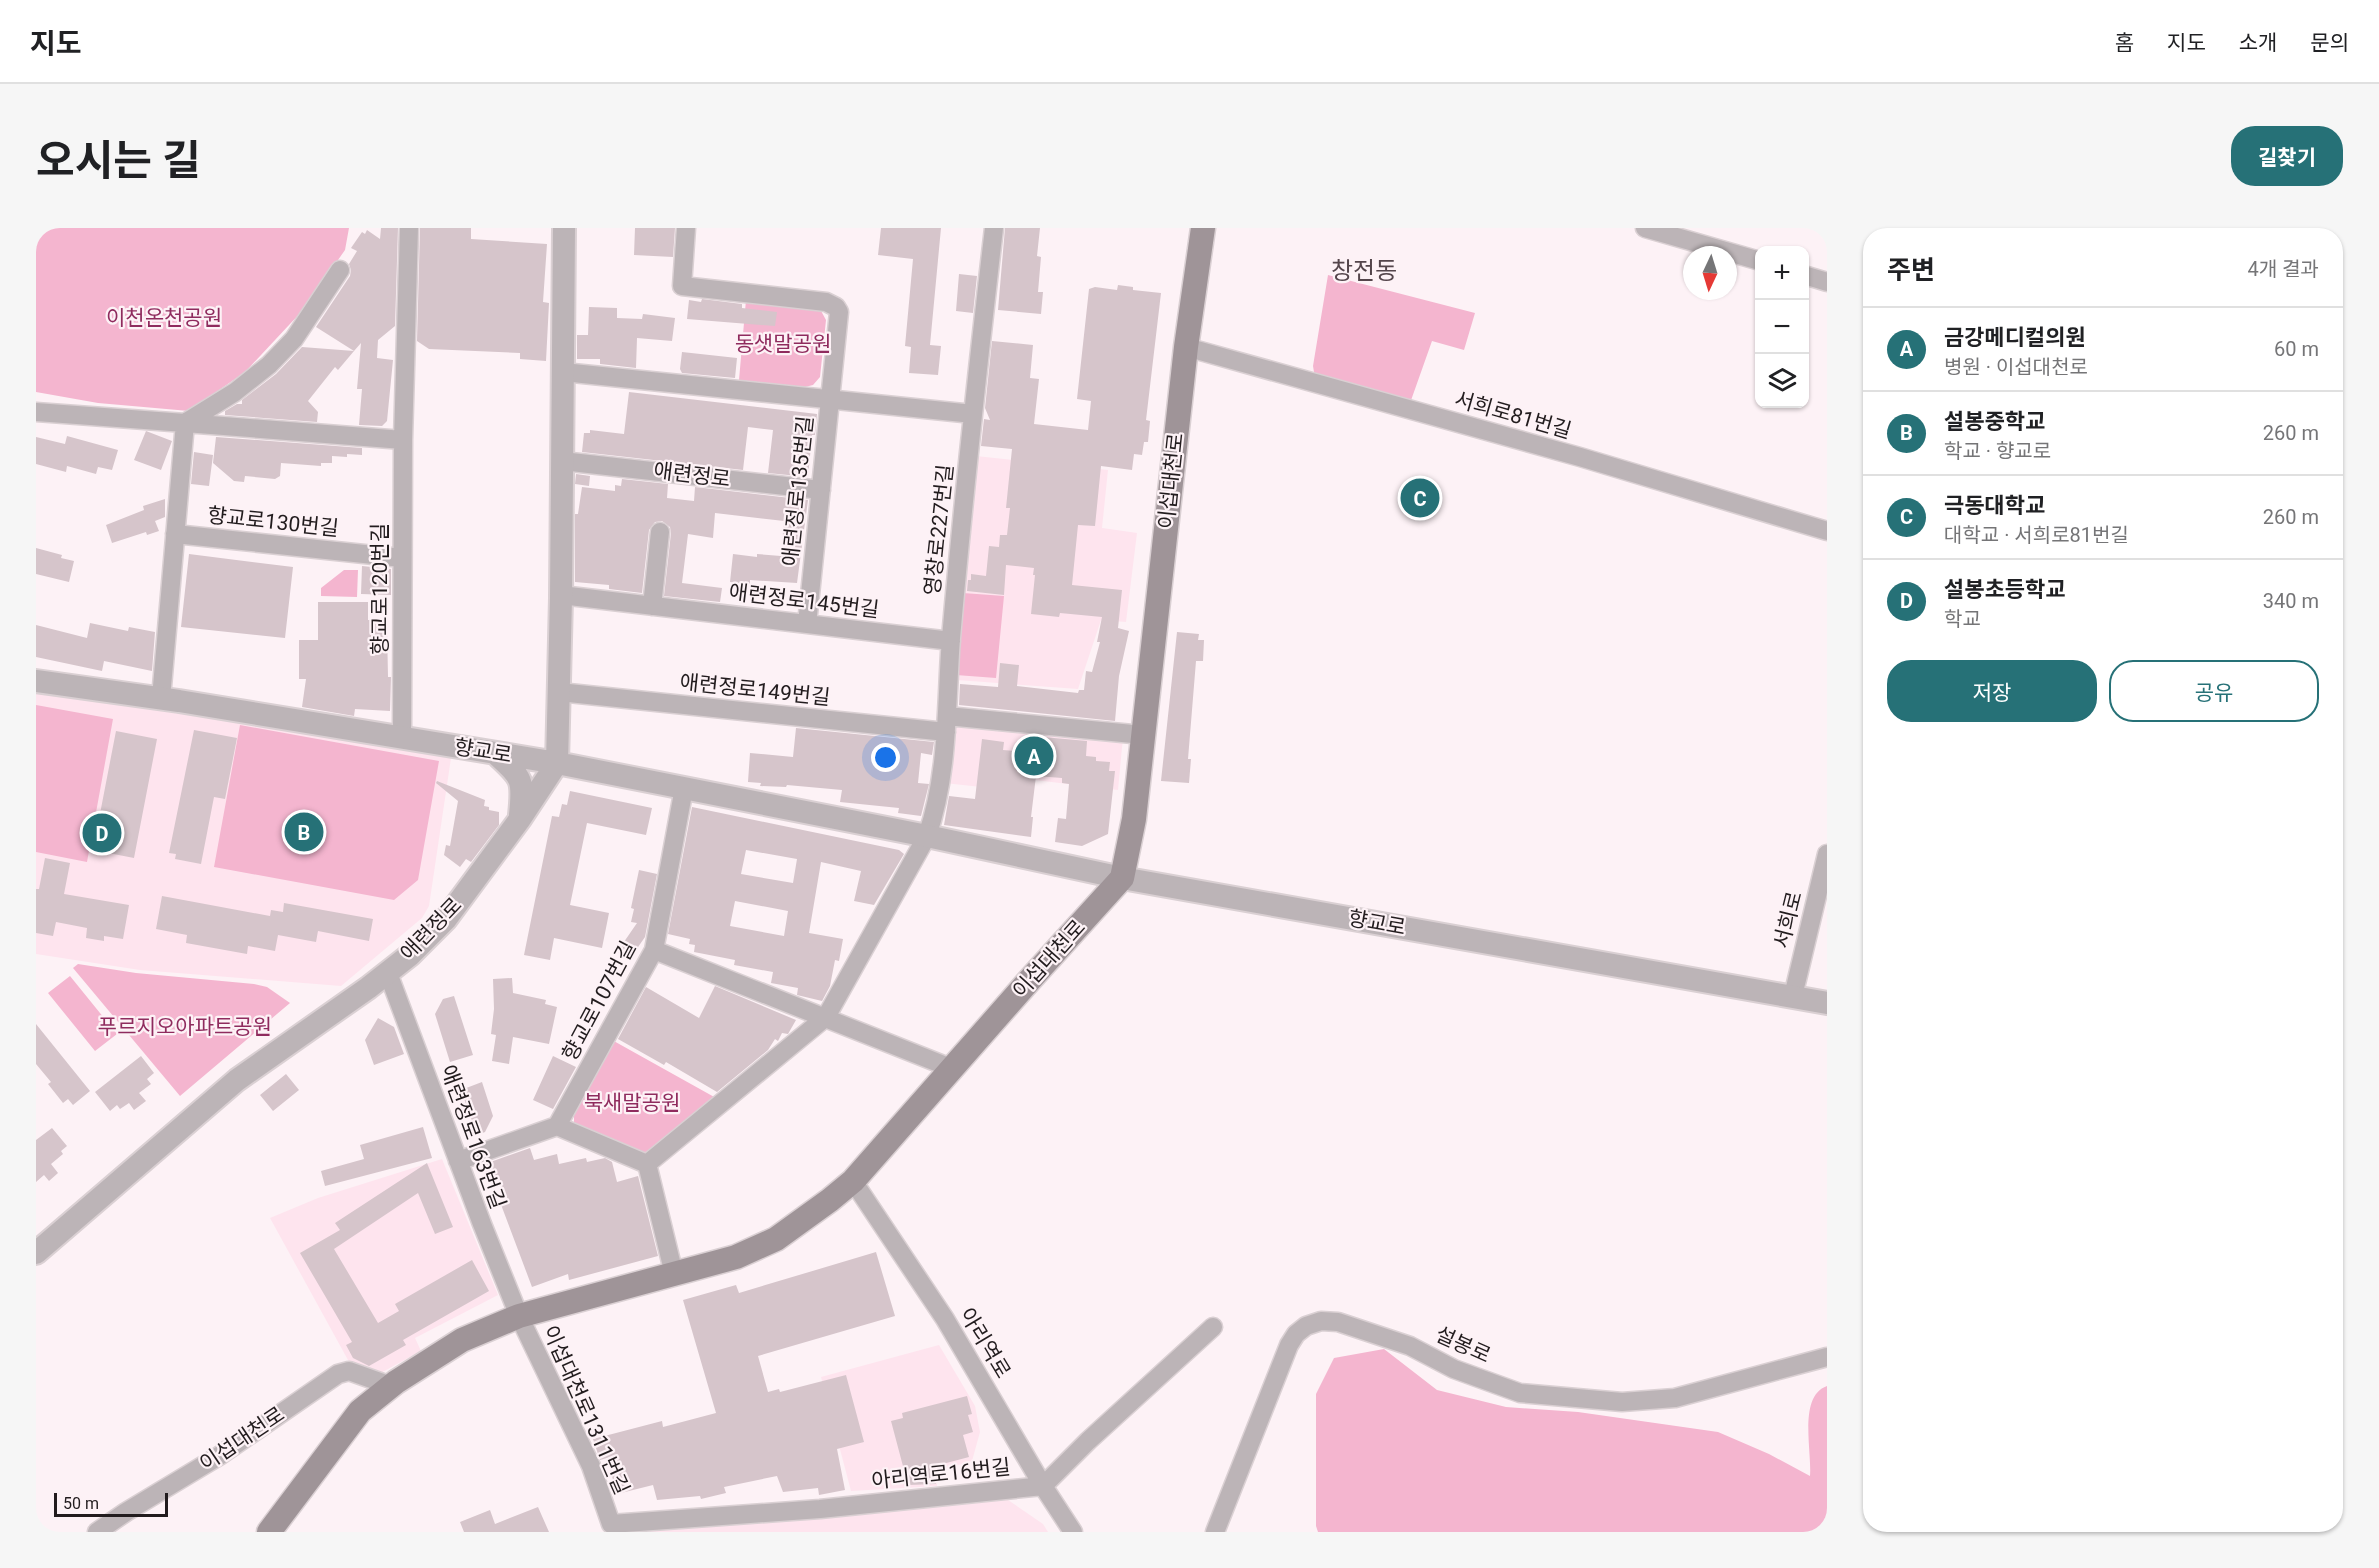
<!DOCTYPE html>
<html lang="ko">
<head>
<meta charset="utf-8">
<style>
	body { margin:0; font-family:Roboto,"Noto Sans KR",sans-serif; background:#f6f6f6; color:#202124 }
	.controls { position:absolute; right:18px; top:18px; display:grid; overflow:hidden; border-radius:12px; box-shadow:0 2px 4px #0004 }
	.controls button { width:54px; height:54px; display:grid; place-items:center; padding:0; border:0; border-bottom:2px solid #e0e0e0; background:#fff; color:#202124; font:30px sans-serif }
	.compass { position:absolute; left:1647px; top:18px; width:54px; height:54px; border-radius:50%; background:#fff; box-shadow:0 2px 4px #0004; rotate:184deg }
	.scale { position:absolute; left:18px; bottom:15px; width:114px; box-sizing:border-box; padding-left:6px; border:3px solid #221c1e; border-top:0; font-size:16px; line-height:21px; white-space:nowrap; color:#221c1e; -webkit-text-stroke:4px #fdf2f6; paint-order:stroke }
	.you { position:absolute; left:850px; top:530px; width:21px; height:21px; margin:-15px; border:4px solid #fff; border-radius:50%; background:#1a73e8; box-shadow:0 0 0 9px #1a73e833 }
	.badge { display:grid; place-items:center; width:39px; height:39px; border-radius:50%; background:#267177; color:#fff; font-size:20px; font-weight:700 }
	.pin { position:absolute; translate:-50% -50%; border:3px solid #fff; box-shadow:0 2px 6px #0006 }
	.list { margin:0; padding:0; list-style:none }
	h2 { display:flex; justify-content:space-between; align-items:center; height:78px; margin:0; padding:0 24px; font-size:26px }
	h2 small { font-size:20px; font-weight:400; color:#757577 }
	.list li { display:grid; grid-template-columns:39px 1fr auto; gap:18px; align-items:center; box-sizing:border-box; height:84px; padding:0 24px; border-top:2px solid #e0e0e0 }
	.list b { display:block; font-size:22px; white-space:nowrap }
	.list p { margin:0; font-size:20px; white-space:nowrap; color:#757577 }
	.list em { font-size:20px; font-style:normal; color:#757577 }
	.actions { display:flex; gap:12px; padding:18px 24px }
	.actions a { flex:1; padding:14px 0; border:2px solid #267177; border-radius:24px; text-align:center; font-size:21px; color:#267177 }
	.actions .main { background:#267177; color:#fff }
	.icon { flex:none; width:33px; height:33px; fill:none; stroke:currentColor; stroke-width:2; stroke-linecap:round; stroke-linejoin:round }
	.map { position:relative; flex:none; width:1791px; height:1304px; overflow:hidden; border-radius:24px }
	header { display:flex; align-items:center; gap:36px; box-sizing:border-box; height:84px; padding:0 30px; background:#fff; border-bottom:2px solid #e0e0e0 }
	header strong { font-size:28px }
	nav { display:flex; gap:33px; margin-inline-start:auto; font-size:21px }
	.intro { display:flex; align-items:center; justify-content:space-between; box-sizing:border-box; height:144px; padding:0 36px }
	h1 { margin:0; font-size:42px }
	.button { padding:15px 27px; border-radius:24px; background:#267177; color:#fff; font-size:21px; font-weight:700 }
	main { display:flex; gap:36px; padding:0 36px }
	aside { flex:1; background:#fff; border-radius:24px; box-shadow:0 2px 4px #0004 }
	.map>svg:first-child { display:block }
</style>
</head>
<body>
<header>
<strong>지도</strong>
<nav><a>홈</a><a>지도</a><a>소개</a><a>문의</a></nav>
</header>
<div class="intro"><h1>오시는 길</h1><a class="button">길찾기</a></div>
<main>
<div class="map">
<svg width="1791" height="1304" viewBox="0 0 1791 1304">
	<rect width="100%" height="100%" fill="#fdf2f6"/>
	<path fill="#fee4ee" d="M940,228l132,14 -6,58 35,5 -11,89 -25,-2 -23,69 -121,-9z
		M0,461l155,24 260,45 -22,148 -7,12 -81,68 -201,-16 -104,-16z
		M915,491l172,18 -5,53 -116,-14 -2,13 -56,-6z
		M406,931l56,136 -83,43 6,13 -44,24 -29,-15 -78,-142 48,-20z
		M903,1117l36,61 5,26 -8,29 -35,10v15l-86,5 -30,-114z
		M972,1272l35,24 5,8h-399l3,-3 40,-9z"/>
	<path fill="#f4b5cf" d="M0,0h313l-4,22 -42,60 -58,62 -56,39 -91,-8 -62,-11z
		M1292,47l147,38 -11,37 -32,-9 -23,65 -86,-25 -9,-9 -1,-6z
		M710,72l74,9 6,11 -6,57 -7,8 -8,2 -66,-7z
		M308,342h14l-1,27 -36,-1v-8z
		M927,365l41,3 -8,82 -40,-3z
		M0,477l77,14 -26,143 -51,-10z
		M204,497l199,36 -21,119 -24,20 -180,-33z
		M42,736l58,9 118,11 13,3 23,16 -110,93 -107,-128z
		M34,748l47,58 -22,17 -47,-58z
		M576,812l104,58 -70,62 -72,-36v-10z
		M1348,1121l53,41 69,17 72,5 140,20 51,22 41,22c2,-25 -12,-80 17,-90v146h-509l-2,-6v-132l18,-36z"/>
	<path fill="#d6c5cb" fill-rule="evenodd" d="M345,0h17l-3,98 -17,14 -1,18 16,2 -6,61 -5,5 -23,-1 3,-36h-5l4,-46 -7,8 -38,-24 34,-51 1,-6 -2,-6 8,-13 -6,-3 11,-16 3,2 2,-4 13,9z
		M384,0h51v11l76,5 -4,58 6,1 -3,58 -26,-2v-6l-91,-4 -12,-8z
		M599,0h40l-2,29 -39,-2z
		M845,0h60l-11,117 11,1 -3,29 -29,-2 2,-26 -6,-1 8,-87 -35,-4z
		M969,0h35l-3,28 4,1 -3,35h5l-2,22 -43,-4z
		M923,46l18,2 -4,37 -17,-2z
		M1082,57l15,2v3l28,3 -15,127 4,1 -2,21h-4l-2,13 -8,-1 -2,16 -31,-4 -6,60 -17,-1 -6,60 50,5 -4,38 11,3 -10,45 -4,45 -156,-16 1,-21 38,3 2,-24 19,2 -2,21 61,7 1,-3h5l2,-19 6,1 8,-30h-3l5,-25 -42,-4 -1,4 -28,-3 4,-39h-2l1,-7 -28,-3 -2,30 -37,-4 1,-11h3v-6l15,2 3,-30 10,1 1,-12h7l3,-27h-4l6,-59 -31,-3 3,-27 6,1 -5,-12 7,-67 41,4 -3,33 9,1 -5,45 54,6 3,-29 -14,-2 12,-110 6,-2 22,3z
		M666,71l40,5v4l35,4 -2,14 -88,-7 2,-19 12,2z
		M553,79l28,1v10l25,1 1,-5 32,4 -3,23 -35,-3 -1,30 -36,-4v-5h-23v-24h11z
		M266,119l52,4 -16,19 -3,-3 -27,34 10,11 -1,10 -92,-7v-4l12,-7h5v-4l34,-26z
		M646,124l55,6 -2,20 -53,-5 -2,-4z
		M593,164l188,22 -2,21h-3l-4,42 -40,-4 5,-43 -25,-3 -5,43 -161,-18 2,-19h6v-3l34,4z
		M110,203l26,10 -11,29 -27,-10z
		M31,208l51,14 -6,20 -14,-3 -2,7 -29,-8 -1,6 -30,-8v-27l29,7z
		M180,209l146,11v7l-15,-1v3l-15,-1v7h-11v3l-40,-3 -1,13 -5,3 -30,-3 -1,6 -10,-1 -21,-18z
		M158,224l19,3 -4,31 -18,-2z
		M540,246l14,2 -1,10 -14,-2z
		M586,251l46,5 -1,14 27,3 1,-14 113,13 -11,83 -47,-3v5l-20,-3 3,-28 24,3v-3l24,2 3,-35 -69,-8 -2,25 -25,-4 -6,49 40,5 -2,14 -56,-6 7,-63 -1,-6 -8,-6 -7,1 -6,8 -7,63 -33,-4v-4l-34,-3v-68h3l4,-27 33,4v-6l6,1z
		M129,271v18l-10,4 4,10 -12,4 -1,-3 -34,11 -6,-18 38,-15 -1,-4z
		M0,320l26,7 -1,3 13,3 -5,21 -33,-8z
		M153,326l104,13 -8,71 -104,-11z
		M326,338l29,3v26l-30,-1z
		M282,374h50v18h12v8l7,-1 1,50h3l-1,34 -35,-2 -1,7 -52,-9 4,-28h-7v-39h19z
		M54,395l38,8 1,-4 26,5 -3,39 -48,-10 -2,10 -66,-14v-32l51,13z
		M1141,404l22,2 -1,6h6l-1,21h-7l-8,98h3l-2,24 -28,-2z
		M760,500l138,14 -2,13 -11,-2 -3,30 11,1 -8,32 -23,-3 1,-5 -59,-6 2,-12 -55,-5 -1,2 -26,-1 1,-3 -13,-1 2,-29 43,4z
		M158,502l43,8 -12,61 -11,-2 -13,67 -26,-5 1,-5 -7,-1z
		M80,503l41,8 -23,119 -41,-8z
		M1007,509l44,4 -1,15 10,1v4l14,1 -1,9h6l-7,63 -26,12 -27,-4 3,-24 8,1 3,-35 -7,-1v-5l-26,-2 -5,41h2l-2,20 -87,-12 5,-29 26,3 7,-60 22,3 -1,8 39,3z
		M401,553l48,19 -1,6 5,1v3l10,2v13l-28,37 -5,-3 -6,8 -16,-12 2,-10 4,1 8,-45 -22,-18z
		M534,563l82,17 -6,27 -59,-12 -17,82 39,8 -7,35 -48,-10 -4,22 -26,-5 28,-139 7,1 3,-13 5,1z
		M656,579l207,43 5,4 -30,51 -20,-4 7,-30 -40,-9 -12,71 34,6 -4,22 -4,-1 -5,26 -8,15 -25,-6 1,-7 -27,-5 2,-11 -39,-7 1,-5 -41,-8 1,-7 -6,-1 1,-5 -22,-5zM710,622l51,9 -4,24 -52,-9zM699,673l53,10 -4,25 -54,-10z
		M9,630l25,5 -6,31 65,11 -6,34 -19,-3v5l-18,-3 1,-10 -31,-6 -3,14 -17,-3v-44h3z
		M603,642l18,4 -12,63 -16,23 -12,-8 20,-29 -6,-1 3,-13 -3,-1z
		M126,668l108,20 1,-6 12,2 1,-9 89,16 -4,22 -51,-10 -2,11 -38,-7 -3,16 -27,-5 -1,8 -61,-11 1,-8 -31,-6z
		M476,750l1,15 33,7 -1,4 12,3 -8,37 -36,-7 -4,27 -17,-3 4,-26 -5,-1 3,-25 -1,-30z
		M679,758l81,34 -8,14 -6,-1 -4,8 -3,-2 -7,11 -51,42 -51,-30 -2,3 -46,-26 28,-52 53,31z
		M418,768l19,59 -23,7 -15,-48 8,-15z
		M342,790l16,9 10,27 -30,11 -9,-25z
		M0,796l54,67 -17,14 -5,-6 -5,4 -15,-19 3,-2 -15,-18z
		M105,828l13,17 -7,6 4,5 -12,9 7,8 -12,9 -5,-7 -9,6 -3,-4 -7,6 -15,-19z
		M517,828l23,11 -23,42 -20,-9z
		M250,846l13,16 -26,21 -13,-16z
		M446,854l11,34 -8,16 -8,3 -16,-45z
		M387,899l9,31 -107,28 -4,-15 43,-12 -4,-14z
		M16,900l15,18 -6,5 2,3 -12,10 7,9 -9,8 -5,-6 -8,7v-42z
		M494,920l4,12 23,-6 2,10 27,-6 1,4 18,-4 7,4 5,20 21,-6 20,80 -89,24 -1,-6 -36,13 -32,-85 6,-2 -7,-22 -11,4 -6,-17z
		M391,935l26,64 -18,7 -17,-41 -84,56 44,74 21,-12 -4,-7 77,-44 17,31 -86,49 3,5 -37,21 -16,-8 -7,-13 6,-3 -52,-89 40,-23 -5,-7z
		M840,1024l19,64 -137,40 10,36 11,-3 1,3 66,-17 18,67 -27,7 8,41 -26,5 -1,-7 -35,4 -6,-16 -53,11 2,6 -25,6 -1,-3 -43,4 -4,-15 -36,9 -10,-36 -7,2 -7,-21 69,-18 1,6 53,-14 -33,-113 53,-15 3,8z
		M931,1168l5,18 -4,1 5,17 -10,3 6,22 -34,9 1,18 -28,1 -17,-64 12,-3 -1,-5z
		M502,1279l11,25h-85l-4,-10 30,-12 5,14z"/>
	<g fill="none" stroke-linecap="round" stroke-linejoin="round">
		<defs>
			<path id="minor" d="M650,0l-4,58 144,16 10,5 3,5 -32,312
				M1609,0l115,33
				M1768,47l23,7
				M1150,119l394,110 247,74
				M527,144l410,42
				M0,184l149,11 50,-31 34,-27 25,-26 46,-69
				M526,233l259,29
				M139,306l227,24
				M525,367l390,46
				M616,378l8,-74
				M523,464l387,40
				M125,470l24,-275 218,17
				M911,488l196,19
				M366,510l1,-298 6,-212
				M618,722l297,118
				M352,745l94,251 37,92 72,150 20,58
				M1757,768l34,-142
				M521,898l90,38 27,110
				M422,933l99,-35 97,-176 30,-162
				M611,936l179,-147 101,-181c22,-63 19,-132 24,-198 12,-137 27,-273 43,-410
				M817,953l92,138 98,167 30,46
				M575,1296l209,-15 223,-23 45,-45 125,-114
				M61,1304l29,-20 93,-56 119,-82 11,-3 42,15
				M1179,1304l74,-187 7,-11 10,-8 15,-5 17,1 72,24 44,23 66,24 102,9 53,-4 152,-41"/>
			<path id="tertiary" d="M0,453l143,20 378,62 370,73 195,42 705,125
				M459,525c27,25 29,25 25,62
				M0,1025l201,-173 131,-92 42,-33 36,-36 74,-100 37,-56 4,-165 3,-370"/>
			<path id="secondary" d="M233,1304l91,-121 36,-29 66,-42 57,-24 217,-59 40,-18 54,-39 23,-19 174,-198 95,-105 12,-59 52,-472 17,-119"/>
		</defs>
		<use href="#minor" stroke="#dad0d3" stroke-width="21"/>
		<use href="#tertiary" stroke="#dad0d3" stroke-width="26"/>
		<use href="#secondary" stroke="#dad0d3" stroke-width="27"/>
		<use href="#minor" stroke="#bcb4b7" stroke-width="18"/>
		<use href="#tertiary" stroke="#bcb4b7" stroke-width="22"/>
		<use href="#secondary" stroke="#9f9498" stroke-width="24"/>
	</g>
	<g text-anchor="middle" stroke-width="4.5" stroke-linejoin="round" paint-order="stroke">
		<g font-size="21" fill="#8f2b5e" stroke="#fdf2f6">
			<text x="128" y="97">이천온천공원</text>
			<text x="747" y="123">동샛말공원</text>
			<text x="149" y="806">푸르지오아파트공원</text>
			<text x="596" y="882">북새말공원</text>
		</g>
		<g font-size="21" fill="#221c1e" stroke="#fdf2f6">
			<text transform="translate(1477 187) rotate(16)" y="7">서희로81번길</text>
			<text transform="translate(656 247) rotate(7)" y="7">애련정로</text>
			<text transform="translate(1135 253) rotate(-84)" y="7">이섭대천로</text>
			<text transform="translate(762 263) rotate(-84)" y="7">애련정로135번길</text>
			<text transform="translate(237 294) rotate(6)" y="7">향교로130번길</text>
			<text transform="translate(903 302) rotate(-84)" y="7">영창로227번길</text>
			<text transform="translate(344 361) rotate(-90)" y="7">향교로120번길</text>
			<text transform="translate(768 373) rotate(7)" y="7">애련정로145번길</text>
			<text transform="translate(719 462) rotate(6)" y="7">애련정로149번길</text>
			<text transform="translate(447 523) rotate(9)" y="7">향교로</text>
			<text transform="translate(1752 692) rotate(-76)" y="7">서희로</text>
			<text transform="translate(1341 695) rotate(10)" y="7">향교로</text>
			<text transform="translate(395 701) rotate(-46)" y="7">애련정로</text>
			<text transform="translate(1013 731) rotate(-48)" y="7">이섭대천로</text>
			<text transform="translate(563 773) rotate(-62)" y="7">향교로107번길</text>
			<text transform="translate(437 909) rotate(70)" y="7">애련정로163번길</text>
			<text transform="translate(949 1115) rotate(59)" y="7">아리역로</text>
			<text transform="translate(1427 1117) rotate(24)" y="7">설봉로</text>
			<text transform="translate(550 1182) rotate(66)" y="7">이섭대천로1311번길</text>
			<text transform="translate(206 1211) rotate(-34)" y="7">이섭대천로</text>
			<text transform="translate(905 1246) rotate(-6)" y="7">아리역로16번길</text>
		</g>
		<g font-size="24" fill="#54454b" stroke="#fdf2f6">
			<text x="1328" y="51">창전동</text>
		</g>
	</g>
</svg>
<div class="controls">
<button>+</button>
<button>−</button>
<button><svg class="icon" aria-label="layers" viewBox="0 0 24 24"><path d="M12 4l9 5-9 5-9-5zM3 14l9 5 9-5"/></svg></button>
</div>
<svg class="compass" viewBox="-18 -18 36 36"><path d="M0-13l5 13h-10z" fill="#e53935"/><path d="M0 13l5-13h-10z" fill="#757577"/></svg>
<div class="scale">50 m</div>
<div class="you"></div>
<div class="pin badge" style="left:998px;top:528px">A</div>
<div class="pin badge" style="left:268px;top:604px">B</div>
<div class="pin badge" style="left:1384px;top:270px">C</div>
<div class="pin badge" style="left:66px;top:605px">D</div>
</div>
<aside>
<h2>주변<small>4개 결과</small></h2>
<ul class="list">
<li><span class="badge">A</span><div><b>금강메디컬의원</b><p>병원 · 이섭대천로</p></div><em>60 m</em></li>
<li><span class="badge">B</span><div><b>설봉중학교</b><p>학교 · 향교로</p></div><em>260 m</em></li>
<li><span class="badge">C</span><div><b>극동대학교</b><p>대학교 · 서희로81번길</p></div><em>260 m</em></li>
<li><span class="badge">D</span><div><b>설봉초등학교</b><p>학교</p></div><em>340 m</em></li>
</ul>
<div class="actions"><a class="main">저장</a><a>공유</a></div>
</aside>
</main>
</body>
</html>
